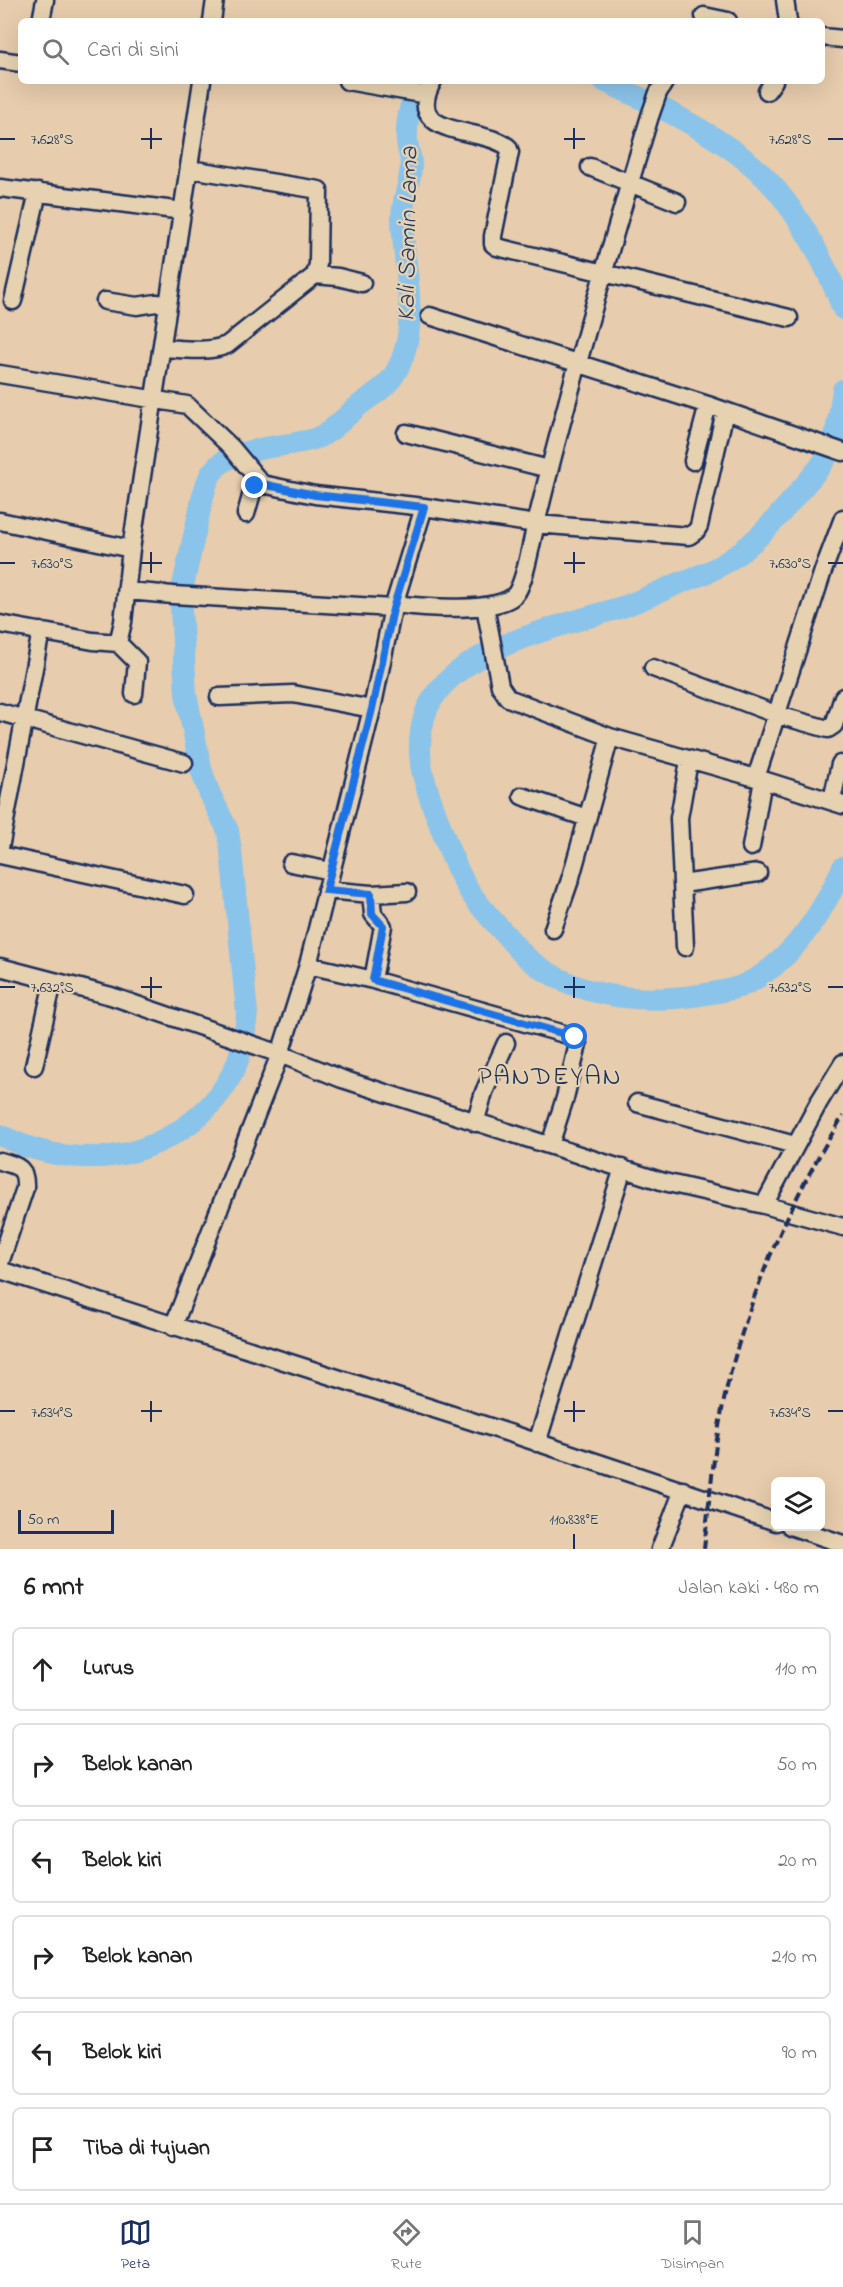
<!DOCTYPE html>
<html lang="id">
<head>
<meta charset="utf-8">
<style>
	body { margin:0; font-family:"Indie Flower",sans-serif; background:#f6f6f6; color:#222 }
	.controls { position:absolute; right:18px; bottom:18px; display:grid; overflow:hidden; border-radius:9px; box-shadow:0 6px 24px #0002 }
	.controls button { width:54px; height:54px; display:grid; place-items:center; padding:0; border:0; border-bottom:2px solid #e0e0e0; background:#fff; color:#222; font:30px sans-serif }
	.scale { position:absolute; left:18px; bottom:15px; width:96px; box-sizing:border-box; padding-left:6px; border:3px solid #1b2f5e; border-top:0; font-size:16px; line-height:21px; white-space:nowrap; color:#1b2f5e; -webkit-text-stroke:4px #e6d2b0; paint-order:stroke }
	.stop { position:absolute; width:18px; height:18px; margin:-14px; border:4px solid #1a73e8; border-radius:50%; background:#fff }
	.stop.end { background:#1a73e8; border-color:#fff; box-shadow:0 2px 6px #0008 }
	.list { margin:0; padding:0; list-style:none }
	h2 { display:flex; justify-content:space-between; align-items:center; height:78px; margin:0; padding:0 24px; font-size:26px }
	h2 small { font-size:20px; font-weight:400; color:#767676 }
	.list li { display:grid; grid-template-columns:39px 1fr auto; gap:18px; align-items:center; box-sizing:border-box; height:84px; margin:0 12px 12px; padding:0 12px; border:2px solid #e0e0e0; border-radius:9px }
	.list b { display:block; font-size:22px; white-space:nowrap }
	.list em { font-size:20px; font-style:normal; color:#767676 }
	.icon { flex:none; width:33px; height:33px; fill:none; stroke:currentColor; stroke-width:2; stroke-linecap:round; stroke-linejoin:round }
	.map { position:relative; flex:none; width:843px; height:1549px; overflow:hidden }
	.search { position:absolute; background:#fff; box-shadow:0 6px 24px #0002; left:18px; right:18px; top:18px; height:66px; display:flex; align-items:center; gap:15px; box-sizing:border-box; padding:0 21px; border-radius:9px; color:#767676; font-size:22px }
	.sheet { height:654px; background:#fff }
	nav { display:flex; justify-content:space-around; align-items:center; box-sizing:border-box; height:84px; border-top:2px solid #e0e0e0; background:#fff; font-size:16px; color:#767676 }
	nav a { display:grid; justify-items:center; gap:3px }
	nav .on { color:#1b2f5e }
	.map>svg:first-child { display:block }
</style>
</head>
<body>
<div class="map">
<svg width="843" height="1549" viewBox="0 0 843 1549">
	<rect width="100%" height="100%" fill="#e7ccad"/>
	<filter id="ink" filterUnits="userSpaceOnUse"><feTurbulence type="fractalNoise" baseFrequency=".0167" numOctaves="2"/><feDisplacementMap in="SourceGraphic" scale="12" xChannelSelector="R" yChannelSelector="G"/><feConvolveMatrix kernelMatrix="1 2 1 2 8 2 1 2 1" color-interpolation-filters="sRGB"/></filter>
	<g filter="url(#ink)">
		<g fill="none" stroke-linecap="round" stroke-linejoin="round">
			<path stroke="#8bc4ea" stroke-width="22" d="M604,81c50,23 100,46 143,80 43,34 77,97 96,148
				M843,390c-3,22 -6,46 -16,66 -8,15 -23,29 -34,43 -23,27 -45,52 -77,69 -11,6 -23,10 -34,14 -19,8 -38,17 -57,24 -60,20 -182,42 -201,112 -11,41 2,69 16,107 8,22 17,47 30,67 10,15 23,29 35,42 8,9 16,20 26,27 50,38 109,43 169,34 16,-3 33,-4 48,-12 45,-23 75,-71 95,-116
				M0,1135c28,14 61,23 93,22 55,0 113,-33 139,-83 10,-19 13,-40 15,-61l-16,-162 -3,-20 -19,-39 -8,-23 -15,-75 -5,-87 1,-17 21,-94c2,-7 4,-15 8,-22 19,-30 75,-25 106,-36 15,-6 26,-19 39,-30 12,-11 29,-18 38,-33 29,-46 9,-106 8,-157 0,-18 9,-35 9,-54 0,-7 -3,-14 -4,-22 -1,-21 4,-43 15,-61"/>
			<defs>
				<path id="minor" d="M785,0l3,21
					M704,16l24,5
					M41,21l4,-21
					M212,21l3,-21
					M822,37l21,2
					M0,60l21,3
					M347,81l80,14
					M433,81c-32,58 49,45 75,66l2,5 -17,84v8l4,3 292,71
					M767,91l7,-10
					M590,167l87,35
					M0,188l183,23
					M315,275l23,2 24,6
					M13,301l25,-109
					M105,301l32,5 19,-3 12,1
					M430,316l278,89 135,47
					M163,348c20,1 44,5 64,-3l88,-70 3,-11 1,-74 -129,-21
					M0,374l187,31 44,42 31,37
					M406,433l143,36
					M693,461l15,-56
					M246,514l7,-25 9,-5 53,11 109,12
					M0,521l131,28
					M128,591l45,4 220,13
					M395,604c24,3 109,11 122,-12 9,-15 14,-49 19,-68l153,12 7,-5 3,-5 26,-115
					M485,606l15,80 8,12 102,39 153,43 80,25
					M0,624l93,17 25,2 5,-21 8,-73 71,-468
					M118,643l19,19 -3,32
					M653,668l125,47 50,14 6,-4 9,-28
					M219,697l74,-3 79,15
					M0,712l184,51
					M756,778l67,-207 20,-53
					M522,796l65,22
					M832,800l8,-36
					M751,847l12,-67
					M0,848l41,-217
					M0,855l185,40
					M291,863l40,8
					M682,884l76,-11
					M326,890l45,4 2,20 10,12 -10,54
					M371,894l36,-2
					M553,929l18,-52 39,-140
					M685,947l-6,-129 10,-57
					M308,965l65,15 202,57 3,7 -13,54 -15,47
					M0,967l111,29 169,58 62,25 322,103 100,23 79,22
					M34,1066l19,-84
					M637,1103l158,42
					M475,1123l9,-31 22,-49
					M0,1161c18,5 26,6 25,27l-25,75
					M764,1205l55,-103 24,-39
					M0,1270l515,165 261,87
					M173,1327l107,-273 28,-89 64,-256 21,-101 31,-101 112,17c33,-137 73,-273 114,-408l8,-23 7,-12
					M537,1443l86,-275
					M790,1526l53,18
					M660,1549l23,-59"/>
			</defs>
			<use href="#minor" stroke="#1b2f5e" stroke-width="21"/>
			<use href="#minor" stroke="#e6d2b0" stroke-width="16"/>
			<path stroke="#1b2f5e" stroke-width="4" stroke-dasharray="9 4.5" stroke-linecap="butt" d="M704,1549c6,-53 10,-106 22,-158 23,-97 64,-191 117,-275"/>
		</g>
	</g>
	<g fill="none" stroke-linecap="round" stroke-linejoin="round" filter="url(#ink)">
		<path stroke="#1a73e8" stroke-width="8" d="M255,486l7,-2 53,11 109,12 -31,102 -21,100 -46,181 45,4 1,20 11,12 -10,54 202,57"/>
	</g>
	<path fill="none" stroke="#1b2f5e" stroke-width="2" d="M151,128v21M574,128v21M0,139h15M141,139h21M564,139h21M828,139h15M151,552v21M574,552v21M0,563h15M141,563h21M564,563h21M828,563h15M151,977v21M574,977v21M0,987h15M141,987h21M564,987h21M828,987h15M151,1401v21M574,1401v21M0,1411h15M141,1411h21M564,1411h21M828,1411h15M574,1534v15"/>
	<g text-anchor="middle" stroke-width="4.5" stroke-linejoin="round" paint-order="stroke">
		<g font-size="26" font-style="italic" fill="#263e6c" stroke="#e6d2b0">
			<text transform="translate(406 234) rotate(-89)" y="9">Kali Samin Lama</text>
		</g>
		<g font-size="27" letter-spacing="1.5" fill="#1b2f5e" stroke="#e6d2b0">
			<text x="550" y="1084">PANDEYAN</text>
		</g>
	</g>
	<g font-size="15" text-anchor="middle" fill="#1b2f5e" stroke="#e6d2b0" stroke-width="4.5" stroke-linejoin="round" paint-order="stroke">
		<text x="52" y="144">7.628°S</text>
		<text x="790" y="144">7.628°S</text>
		<text x="52" y="568">7.630°S</text>
		<text x="790" y="568">7.630°S</text>
		<text x="52" y="992">7.632°S</text>
		<text x="790" y="992">7.632°S</text>
		<text x="52" y="1417">7.634°S</text>
		<text x="790" y="1417">7.634°S</text>
		<text x="574" y="1524">110.838°E</text>
	</g>
</svg>
<div class="controls">
<button><svg class="icon" aria-label="layers" viewBox="0 0 24 24"><path d="M12 4l9 5-9 5-9-5zM3 14l9 5 9-5"/></svg></button>
</div>
<div class="scale">50 m</div>
<div class="stop" style="left:575px;top:1037px"></div>
<div class="stop end" style="left:255px;top:486px"></div>
<div class="search"><svg class="icon" aria-label="search" viewBox="0 0 24 24"><circle cx="10" cy="10" r="6"/><path d="M15 15l6 6"/></svg>Cari di sini</div>
</div>
<section class="sheet">
<h2>6 mnt<small>Jalan kaki · 480 m</small></h2>
<ul class="list">
<li><svg class="icon" aria-label="ahead" viewBox="0 0 24 24"><path d="M12 20V5M6 11l6-6 6 6"/></svg><div><b>Lurus</b></div><em>110 m</em></li>
<li><svg class="icon" aria-label="right" viewBox="0 0 24 24"><path d="M7 20v-9h11M14 6l5 5-5 5"/></svg><div><b>Belok kanan</b></div><em>50 m</em></li>
<li><svg class="icon" aria-label="left" viewBox="0 0 24 24"><path d="M17 20v-9H6M10 6l-5 5 5 5"/></svg><div><b>Belok kiri</b></div><em>20 m</em></li>
<li><svg class="icon" aria-label="right" viewBox="0 0 24 24"><path d="M7 20v-9h11M14 6l5 5-5 5"/></svg><div><b>Belok kanan</b></div><em>210 m</em></li>
<li><svg class="icon" aria-label="left" viewBox="0 0 24 24"><path d="M17 20v-9H6M10 6l-5 5 5 5"/></svg><div><b>Belok kiri</b></div><em>90 m</em></li>
<li><svg class="icon" aria-label="arrive" viewBox="0 0 24 24"><path d="M6 21V4h12l-3 4 3 4H6"/></svg><div><b>Tiba di tujuan</b></div></li>
</ul>
</section>
<nav>
<a class="on"><svg class="icon" aria-label="map" viewBox="0 0 24 24"><path d="M3 6l6-2 6 2 6-2v14l-6 2-6-2-6 2zM9 4v14M15 6v14"/></svg>Peta</a>
<a><svg class="icon" aria-label="directions" viewBox="0 0 24 24"><path d="M12 3l9 9-9 9-9-9zM9 14v-3h6M13 9l2 2-2 2"/></svg>Rute</a>
<a><svg class="icon" aria-label="saved" viewBox="0 0 24 24"><path d="M7 4h10v16l-5-4-5 4z"/></svg>Disimpan</a>
</nav>
</body>
</html>
